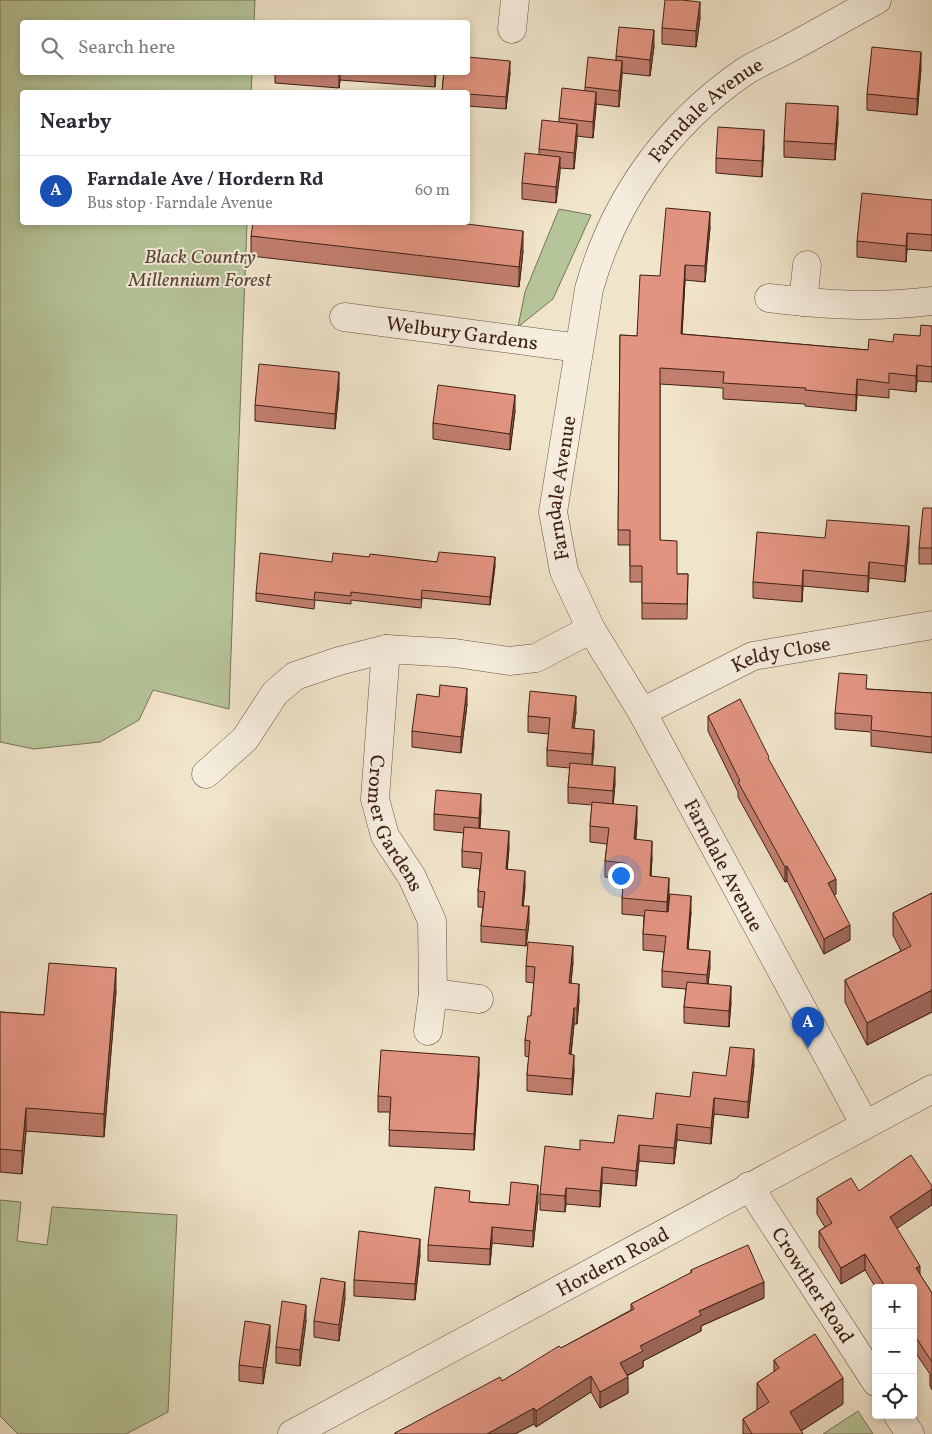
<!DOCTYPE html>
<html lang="en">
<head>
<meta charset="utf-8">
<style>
	body { margin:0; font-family:Vollkorn,serif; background:#f7f7f7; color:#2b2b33 }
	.controls { position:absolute; right:15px; bottom:15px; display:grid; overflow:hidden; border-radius:5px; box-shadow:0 2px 8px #0003 }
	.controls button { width:45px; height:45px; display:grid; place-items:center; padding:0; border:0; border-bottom:1px solid #e1e1e2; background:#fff; color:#2b2b33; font:25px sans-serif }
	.you { position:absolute; left:620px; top:875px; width:18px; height:18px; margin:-12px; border:4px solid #fff; border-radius:50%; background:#1a73e8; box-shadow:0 0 0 8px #1a73e833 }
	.badge { display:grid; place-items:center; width:32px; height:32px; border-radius:50%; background:#b45309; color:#fff; font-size:16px; font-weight:700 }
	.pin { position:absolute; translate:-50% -41px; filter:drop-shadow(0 1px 2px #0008) }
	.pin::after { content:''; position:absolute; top:26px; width:18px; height:15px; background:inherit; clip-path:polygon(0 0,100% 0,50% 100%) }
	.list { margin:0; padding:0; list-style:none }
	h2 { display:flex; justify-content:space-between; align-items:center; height:65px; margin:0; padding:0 20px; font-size:21px }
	h2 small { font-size:16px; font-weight:400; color:#7c7c81 }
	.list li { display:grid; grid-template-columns:32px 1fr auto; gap:15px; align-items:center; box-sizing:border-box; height:70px; padding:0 20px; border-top:1px solid #e1e1e2 }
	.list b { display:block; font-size:19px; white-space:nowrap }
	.list p { margin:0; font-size:16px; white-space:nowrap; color:#7c7c81 }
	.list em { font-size:16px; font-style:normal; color:#7c7c81 }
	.icon { flex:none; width:28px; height:28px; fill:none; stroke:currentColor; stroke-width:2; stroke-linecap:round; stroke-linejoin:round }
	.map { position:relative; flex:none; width:932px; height:1434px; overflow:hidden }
	.search { position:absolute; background:#fff; box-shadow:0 2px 8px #0003; left:20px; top:20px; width:450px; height:55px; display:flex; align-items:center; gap:12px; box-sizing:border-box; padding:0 18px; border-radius:5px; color:#7c7c81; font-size:19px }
	.panel { position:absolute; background:#fff; box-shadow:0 2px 8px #0003; left:20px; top:90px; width:450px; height:135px; border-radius:5px }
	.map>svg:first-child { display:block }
</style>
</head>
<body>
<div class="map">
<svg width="932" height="1434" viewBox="0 0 932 1434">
	<rect width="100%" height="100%" fill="#f0e4ca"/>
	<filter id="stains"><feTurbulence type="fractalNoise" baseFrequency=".004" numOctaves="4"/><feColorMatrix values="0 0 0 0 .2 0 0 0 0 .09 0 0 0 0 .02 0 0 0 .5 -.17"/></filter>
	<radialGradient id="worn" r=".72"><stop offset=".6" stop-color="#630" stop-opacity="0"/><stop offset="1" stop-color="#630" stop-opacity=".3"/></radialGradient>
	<path fill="#b6c599" stroke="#7a7256" d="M0,0h255l-1,22h-232v50l230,1 -1,19h-229v130l225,1 -18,486 -76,-19 -14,30 -39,22 -66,7 -34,-7z
		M559,209l32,6 -38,84 -35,28 7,-35z
		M0,1200l21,2 -4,39 30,4 5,-38 125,8 -9,197 -42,22h-108l-18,-18z
		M858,1411l15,23h-50z"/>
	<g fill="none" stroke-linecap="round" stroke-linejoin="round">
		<defs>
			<g id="minor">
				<path d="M512,29l3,-29"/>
				<path d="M769,298c59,7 104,10 163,3"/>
				<path d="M803,302l4,-37"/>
				<path id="s1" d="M344,317l235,31"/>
				<path id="s2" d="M386,649l-11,150 10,37 27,41 20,44 1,72 -5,38"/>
				<path id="s3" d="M642,712l111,-56 179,-31"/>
				<path d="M206,774l39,-35 30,-46 20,-17 44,-15 47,-12 69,4 54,8 27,-3 55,-29"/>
				<path d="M433,993l46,6"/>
				<path id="s4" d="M865,1125l-223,-413 -51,-83 -27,-58 -11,-59 36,-223c25,-89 78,-164 155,-217 14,-9 29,-15 44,-23 30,-16 59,-33 89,-49"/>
				<path id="s5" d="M749,1186l127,196"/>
				<path d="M898,1415l12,19"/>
				<path id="s6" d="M292,1434l640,-345"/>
			</g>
		</defs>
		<use href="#minor" stroke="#6b5142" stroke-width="29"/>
		<use href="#minor" stroke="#f5eddd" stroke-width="28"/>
	</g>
	<path fill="#c27f6f" stroke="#3f2014" d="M700,18l-4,29 -34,-3v-16z
		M654,46l-4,30 -28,-3 -3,34 -23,-3 -3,34 -16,-2 -3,33 -14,-1 -4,35 -34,-4v-16l17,-28v-6l20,-27v-4l26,-27v-4l31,-27v-4z
		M921,68l-4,47 -50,-5v-16z
		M275,72h161l-1,15 -95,-7 -1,8 -64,-5z
		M444,72l66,1 -4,36 -38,-3v-14h-26z
		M838,122l-3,38 -51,-3v-16z
		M764,146l-2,31 -46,-4v-15z
		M932,200v51l-25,-2 -1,13 -49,-5v-16z
		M710,227l-5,55 -20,-2 -3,54 186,16 25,-8 27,-6 12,-10v56l-15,-1 -1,11 -27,-3v9l-32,-3 -1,16 -51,-5v-2l-82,-5v-11l-63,-4v156l17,34h11l-1,45h-45v-37h-12v-37h-12l2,-210 17,1 23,-60z
		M251,236l272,15 -4,36 -268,-31z
		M339,388l-4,41 -80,-8v-16z
		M515,411l-5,39 -77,-11v-16z
		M932,508v56h-13v-16z
		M909,542l-4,40 -36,-4 -1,14 -65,-6 -1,16 -49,-4v-16z
		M369,557l126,9 -5,39 -68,-7 -1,10 -70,-8v4l-36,-4 -1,9 -58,-8v-8z
		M867,689l65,4v60l-61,-7v-14l-36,-3v-16z
		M439,697l28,7 -6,49 -49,-6v-16z
		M576,712l-2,16 20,18 -2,19 23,18 -2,21 24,18 -1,17 16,18 -1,19 18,18 -1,18h23l-3,37 22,18 -2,17 23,18 -2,25 -45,-4v-16l2,-18 -24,-2v-16l2,-19 -21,-2v-16l1,-18 -22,-2v-16l2,-19 -19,-2v-16l2,-17 -17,-2v-16l2,-21 -24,-2v-16l2,-19 -23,-2v-16l2,-16 -21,-2v-16z
		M708,716l61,45 67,133 -2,1 16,45 -26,14 -37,-73 -2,1 -47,-85v-5l-30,-61z
		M481,810l-1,18 29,19 -2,22 18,18 -2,19 6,16 -3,24 -45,-4v-16l2,-19h-5v-16l2,-22 -18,-2v-16l2,-18 -30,-3v-16z
		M932,893v119l-65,33 -22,-43v-22l56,-29 -8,-16v-22z
		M573,962l-2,21 8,17 -2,24h-3l-3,31 3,16 -2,24 -45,-4v-16l2,-18 -4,-1v-16l6,-24 3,-33 -8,-1v-16z
		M116,991l-12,146 -78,-6 -4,43 -22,-2v-160l44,3z
		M754,1065l-6,53 -34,-4 -3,30 -34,-4 -3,24 -35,-3 -3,25 -34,-3 -2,24 -34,-3 -1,8 -25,-2v-16l40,-44 34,-7 76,-46 36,-21z
		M479,1073l-5,77 -85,-4 1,-34h-12v-16z
		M859,1191l38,38 23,46 12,18v97l-2,-4v-12l-17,-25v-61h-37l-11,-18 -24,14 -22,-37v-16l6,-4 -8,-13v-16z
		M538,1201l-5,46 -41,-4 -2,22 -62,-4v-16l42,-43 39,3z
		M420,1255l-5,45 -61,-4v-16z
		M691,1270l73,28 -63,28v5l-58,30v6l-16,9 1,17 -28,15 -9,-16 -55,35 -2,-3 -19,10h-120v-1l107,-52 59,-33 70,-38v-6l60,-31z
		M345,1298l-6,43 -25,-4v-16z
		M306,1321l-6,45 -24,-3v-16z
		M270,1341l-7,43 -24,-3v-16z
		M774,1360l69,44 -42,27 2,3h-60v-15l14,-9v-27l17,-11z"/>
	<path fill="#9e685a" stroke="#3f2014" d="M700,2v16l-4,29v-16z
		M654,30v16l-4,30v-16z
		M921,52v16l-4,47v-16z
		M510,61v12l-4,36v-12z
		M622,61v16l-3,30v-16z
		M339,72h1v8l-1,8z
		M435,72h1l-1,15z
		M596,92v16l-3,30v-16z
		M838,106v16l-3,38v-16z
		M577,124v16l-3,29v-16z
		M764,130v16l-2,31v-16z
		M560,157v16l-4,30v-16z
		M710,212v15l-5,55v-16z
		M523,231v20l-4,36v-20z
		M907,233v16l-1,13v-16z
		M685,265v15l-4,70v-16z
		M917,365v16l-1,11v-16z
		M339,372v16l-4,41v-15z
		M857,379v16l-1,16v-16z
		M515,395v16l-5,39v-16z
		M909,526v16l-4,40v-16z
		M495,557v9l-5,39v-8z
		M869,562v16l-1,14v-16z
		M803,570v16l-1,16v-16z
		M467,688v16l-6,49v-16z
		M576,696v16l-4,32v-16z
		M594,730v16l-2,24v-16z
		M615,767v16l-2,24v-16z
		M481,794v16l-2,24v-16z
		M637,806v16l-3,33v-16z
		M509,831v16l-3,38v-16z
		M652,841v16l-2,35v-16z
		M787,866v15l-2,1v-15z
		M525,871v16l-3,34v-15z
		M669,878v16l-2,24v-16z
		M836,879v15l-8,4v-15z
		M691,896v16l-4,52v-15z
		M529,906v16l-3,24v-16z
		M850,925v15l-26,14v-15z
		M573,946v16l-4,37v-16z
		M710,951v16l-3,24v-16z
		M116,968v23l-12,146v-23z
		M579,984v16l-2,24v-16z
		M731,986v16l-2,25v-16z
		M932,990v22l-65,33v-22z
		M574,1008v16l-5,46v-16z
		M754,1049v16l-6,53v-16z
		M574,1055v16l-2,24v-16z
		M479,1057v16l-5,77v-16z
		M714,1098v16l-3,30v-16z
		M26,1108v23l-4,43v-23z
		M677,1124v16l-3,24v-16z
		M639,1145v16l-3,25v-15z
		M602,1167v16l-2,24v-16z
		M538,1185v16l-5,46v-16z
		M566,1188v16l-1,8v-16z
		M932,1189v16l-42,28v-16z
		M492,1227v16l-2,22v-16z
		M420,1239v16l-5,45v-16z
		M865,1254v16l-24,14v-16z
		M920,1266v16l-4,-14z
		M345,1282v16l-6,43v-16z
		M764,1282v16l-63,28v5l-58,30v6l-23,12v-16l20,-17 59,-35z
		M306,1305v16l-6,45v-16z
		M270,1325v16l-7,43v-16z
		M591,1376v16l-55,35v-16z
		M628,1377v16l-28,15v-16z
		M843,1378v26l-47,30 -6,-22z
		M534,1408v16l-19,10h-28z"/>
	<path fill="#e29481" stroke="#3f2014" d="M665,0h17l18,2 -4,29 -34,-3z
		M619,27l35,3 -4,30 -34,-4z
		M872,47l49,5 -4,47 -50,-5z
		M468,57l42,4 -4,36 -38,-3v-2h-26l2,-20h24z
		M588,57l34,4 -3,30 -34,-4z
		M562,88l34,4 -3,30 -34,-4z
		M786,103l52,3 -3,38 -51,-3z
		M542,120l35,4 -3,29 -35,-4z
		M718,127l46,3 -2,31 -46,-3z
		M525,153l35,4 -4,30 -34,-4z
		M862,193l70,7v35l-25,-2 -1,13 -49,-5z
		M666,208l44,4 -5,54 -20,-1 -4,69 187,16 1,-11 24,3 1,-8 26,2 1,-11 11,1v41l-15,-2 -1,11 -27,-3v10l-32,-4 -1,16 -51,-5 1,-2 -83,-5 1,-11 -64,-4v172l17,1v33h11l-1,30 -45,-1v-37h-12v-36h-12l2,-195 17,1 3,-61 20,1z
		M253,222h198l72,9 -4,36 -268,-31z
		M259,364l80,8 -4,42 -80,-9z
		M438,385l77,10 -5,39 -77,-11z
		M923,508h9v40h-13z
		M827,520l82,6 -4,40 -36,-4 -1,14 -65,-6 -1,16 -49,-4 4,-50 68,6z
		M439,552l56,5 -5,40 -68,-7 -1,10 -70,-8v4l-36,-4 -1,8 -58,-7 4,-40 72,9 1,-9 36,4 1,-3 67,8z
		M839,673l28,2 -1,14 66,4v44l-61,-7 1,-14 -37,-3z
		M440,685l27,3 -6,49 -49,-6 5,-37 22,3z
		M530,691l46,5 -4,32 22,2 -2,24 -45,-4 3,-32 -22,-2z
		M740,699l29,58 -1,1 68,121 -8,4 22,42 -26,14 -37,-73 -2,1 -47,-85 2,-1 -32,-65z
		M570,763l45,4 -2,24 -45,-4z
		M436,790l45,4 -2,24 -45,-4z
		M592,802l45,4 -3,33 18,2 -2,35 19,2 -2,24 -45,-4 3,-35 -20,-2 4,-33 -19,-2z
		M464,827l45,4 -3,38 19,2 -3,35h7l-3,24 -45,-4 4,-34 -7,-1 4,-38 -20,-2z
		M932,893v97l-65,33 -22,-43 66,-34 -18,-33z
		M670,894l21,2 -4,53 23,2 -3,24 -45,-4 4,-35 -23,-2 2,-24 23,2z
		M528,942l45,4 -4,37 10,1 -2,24h-3l-5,46 5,1 -2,24 -45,-4 3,-34 -5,-1 3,-24h3l4,-49 -9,-1z
		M49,963l67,5 -12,146 -78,-6 -4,43 -22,-2v-137l44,3z
		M687,982l44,4 -2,25 -45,-4z
		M730,1047l24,2 -6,53 -34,-4 -3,30 -34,-4 -3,24 -35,-3 -3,26 -34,-4 -2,24 -34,-3 -1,8 -25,-2 5,-48 35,4v-10l34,3 4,-28 35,4 3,-26 34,4 3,-25 33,4z
		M381,1050l98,7 -5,77 -85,-4 2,-33 -13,-1z
		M911,1155l21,31v3l-42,28 30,49 -4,2 16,25v69l-19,-29v-45h-27l-21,-34 -24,14 -22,-37 13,-8 -15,-25 34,-20 8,13z
		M511,1182l27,3 -5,46 -41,-4 -2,22 -62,-4 7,-58 35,4 -1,11 40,3z
		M359,1231l61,8 -5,45 -61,-4z
		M748,1245l16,37 -65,29 2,4 -61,31 3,5 -23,12 8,14 -28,15 -9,-16 -55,35 -2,-3 -47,26h-92v-1l105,-56 2,4 57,-35 2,2 73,-39 -3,-5 61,-32 -1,-2z
		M321,1278l24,4 -6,43 -25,-4z
		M282,1301l24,4 -6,45 -24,-3z
		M245,1321l25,4 -7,43 -24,-3z
		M815,1334l28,44 -53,34 13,22h-51l-9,-15 26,-17 -12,-19 22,-15 -5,-8z"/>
	<g text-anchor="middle" stroke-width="4" stroke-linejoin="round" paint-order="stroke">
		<g font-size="20" fill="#3f2014" stroke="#f5eddd">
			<text dy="7" stroke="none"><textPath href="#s4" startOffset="1135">Farndale Avenue</textPath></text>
			<text dy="7" stroke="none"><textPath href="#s1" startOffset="119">Welbury Gardens</textPath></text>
			<text dy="7" stroke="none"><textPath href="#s4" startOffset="715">Farndale Avenue</textPath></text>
			<text dy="7" stroke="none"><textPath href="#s3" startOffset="152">Keldy Close</textPath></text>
			<text dy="7" stroke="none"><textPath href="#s2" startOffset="179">Cromer Gardens</textPath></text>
			<text transform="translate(724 865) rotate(62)" y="7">Farndale Avenue</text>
			<text dy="7" stroke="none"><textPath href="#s6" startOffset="364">Hordern Road</textPath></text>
			<text dy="7" stroke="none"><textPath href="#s5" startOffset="118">Crowther Road</textPath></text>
		</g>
		<g font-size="20" font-style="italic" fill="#5d4935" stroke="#f5eddd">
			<text x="200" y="263">Black Country<tspan x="200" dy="23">Millennium Forest</tspan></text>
		</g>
	</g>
	<rect width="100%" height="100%" filter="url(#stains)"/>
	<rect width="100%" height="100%" fill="url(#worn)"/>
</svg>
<div class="controls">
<button>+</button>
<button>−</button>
<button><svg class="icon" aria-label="locate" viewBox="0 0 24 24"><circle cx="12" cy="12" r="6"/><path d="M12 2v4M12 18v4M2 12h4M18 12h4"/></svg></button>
</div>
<div class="you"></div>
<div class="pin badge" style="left:808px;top:1048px;background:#1a4fb4">A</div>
<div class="search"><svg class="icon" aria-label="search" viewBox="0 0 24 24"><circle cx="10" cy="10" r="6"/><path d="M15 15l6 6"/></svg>Search here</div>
<section class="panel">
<h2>Nearby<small></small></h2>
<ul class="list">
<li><span class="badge" style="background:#1a4fb4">A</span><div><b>Farndale Ave / Hordern Rd</b><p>Bus stop · Farndale Avenue</p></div><em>60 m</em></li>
</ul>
</section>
</div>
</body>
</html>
